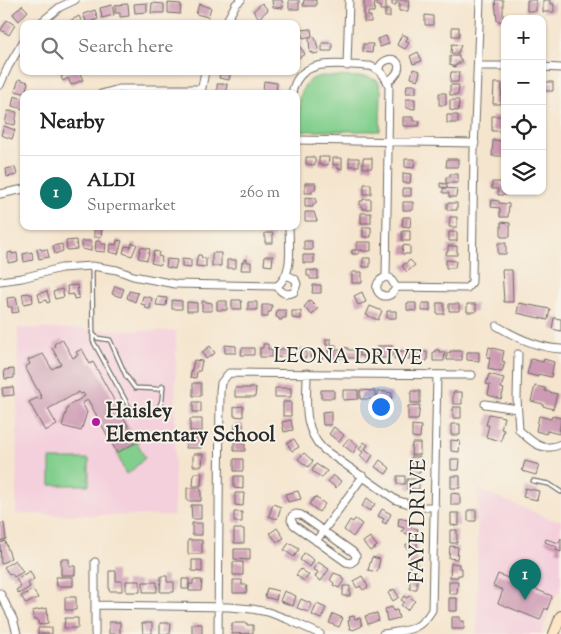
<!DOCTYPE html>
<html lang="en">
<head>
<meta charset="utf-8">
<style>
	body { margin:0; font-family:"Sorts Mill Goudy",serif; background:#f6f6f6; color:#222 }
	.controls { position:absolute; right:15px; top:15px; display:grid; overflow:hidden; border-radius:10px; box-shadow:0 1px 4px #0004 }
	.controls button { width:45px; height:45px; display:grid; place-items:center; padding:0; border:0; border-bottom:1px solid #e0e0e0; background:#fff; color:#222; font:25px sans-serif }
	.you { position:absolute; left:380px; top:406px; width:18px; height:18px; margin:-12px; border:4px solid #fff; border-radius:50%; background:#1a73e8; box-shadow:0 0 0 8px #1a73e833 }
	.badge { display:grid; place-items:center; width:32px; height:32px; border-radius:50%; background:#0f766e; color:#fff; font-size:16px; font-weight:700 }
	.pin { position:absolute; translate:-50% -41px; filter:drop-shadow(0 1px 2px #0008) }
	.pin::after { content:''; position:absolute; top:26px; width:18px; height:15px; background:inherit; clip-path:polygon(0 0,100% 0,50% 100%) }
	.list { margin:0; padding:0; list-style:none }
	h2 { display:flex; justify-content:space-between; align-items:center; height:65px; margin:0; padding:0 20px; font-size:21px }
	h2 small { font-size:16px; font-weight:400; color:#767676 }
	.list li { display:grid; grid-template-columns:32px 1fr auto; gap:15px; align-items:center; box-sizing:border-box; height:75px; padding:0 20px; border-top:1px solid #e0e0e0 }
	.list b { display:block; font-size:19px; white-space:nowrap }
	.list p { margin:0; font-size:16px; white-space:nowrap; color:#767676 }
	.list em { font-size:16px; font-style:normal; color:#767676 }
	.icon { flex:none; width:28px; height:28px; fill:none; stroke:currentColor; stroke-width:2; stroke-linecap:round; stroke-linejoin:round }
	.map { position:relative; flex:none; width:561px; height:634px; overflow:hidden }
	.search { position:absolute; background:#fff; box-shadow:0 1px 4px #0004; left:20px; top:20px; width:280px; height:55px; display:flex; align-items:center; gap:12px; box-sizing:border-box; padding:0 18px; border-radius:10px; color:#767676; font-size:19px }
	.panel { position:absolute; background:#fff; box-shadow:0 1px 4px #0004; left:20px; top:90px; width:280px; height:140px; border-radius:10px }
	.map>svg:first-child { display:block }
</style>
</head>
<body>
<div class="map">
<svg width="561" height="634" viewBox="0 0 561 634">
	<rect width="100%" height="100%" fill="#f7f3e8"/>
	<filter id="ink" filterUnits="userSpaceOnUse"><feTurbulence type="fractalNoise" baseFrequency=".02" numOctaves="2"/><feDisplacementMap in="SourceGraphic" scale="10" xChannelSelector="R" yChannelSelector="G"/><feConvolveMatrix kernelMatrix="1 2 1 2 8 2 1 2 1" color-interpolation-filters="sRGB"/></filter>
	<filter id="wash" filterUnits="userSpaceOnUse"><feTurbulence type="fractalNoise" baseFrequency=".0096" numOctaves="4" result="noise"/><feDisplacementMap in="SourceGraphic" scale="20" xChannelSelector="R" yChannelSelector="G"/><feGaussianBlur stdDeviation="1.12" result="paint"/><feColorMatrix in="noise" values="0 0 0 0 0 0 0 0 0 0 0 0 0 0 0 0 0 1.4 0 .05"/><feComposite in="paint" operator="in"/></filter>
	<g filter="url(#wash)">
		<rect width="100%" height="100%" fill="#f5e5ce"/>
		<path fill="#f4cfdc" d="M18,328l158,3 -2,185 -158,-2z
			M478,489l75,31h8v71l-4,2 -16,41h-64z"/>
		<path fill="#82cf8d" stroke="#567d5c" d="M322,76l47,1 9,4 3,9 -1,41h-80c0,-21 -6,-52 22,-55z
			M137,442l8,16 -17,16 -3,-1 -8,-20z
			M50,459h39v26h-39z"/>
		<g id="blocks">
			<path fill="#cc9ab2" d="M272,0h10l1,8 -10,-1z
				M289,0h10v9h-10z
				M304,0h12v6h-13z
				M375,0l-1,12h-6v4h3v6h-7v-21z
				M377,0h9v10h4v7h-5v-7h-5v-4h-3z
				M392,0h17l-1,11h-9v-5l2,-1h-2v-3h-3v3h-4z
				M495,0h8v21h-6z
				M527,0h9v11h-9z
				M543,0h7v4h4v8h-11z
				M147,3v9l-12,1 -1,-9z
				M152,3l12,1v9h-13z
				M168,3l13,1 -1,10 -12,-1z
				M262,3l6,7 -9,8 -6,-7z
				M128,4l1,12 -9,1v-4h-5v-8z
				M199,4l12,4 -3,9 -12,-3z
				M22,5l6,6 -9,10 -6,-7z
				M112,5l2,10 -12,3 -2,-10z
				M95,10l3,9 -11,4 -4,-9z
				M425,15l8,1v9h-8z
				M79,16l4,8h-14l-1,-2z
				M7,20l8,5 -6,10 -8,-5z
				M452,27h7v9h-7z
				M311,29l1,7 -9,2 -2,-8z
				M402,34l6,3 -2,4 3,2 -4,6 -8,-4z
				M386,36l3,8 -9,3 -3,-8z
				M315,37l4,16 -6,1v-2l-3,1 -1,-15z
				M322,43h10v8h-10z
				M298,44l7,10 -8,5 -1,-14z
				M363,44h10l-1,9 -9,-1z
				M452,44l9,1 -3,8h-7z
				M418,52l4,9 -9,3 -3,-8z
				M450,56h9v3h2v4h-3v2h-3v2l-5,-2z
				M413,69l7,2 -2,9 -7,-2z
				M71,71h8l4,9 -12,5 -3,-7 -5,3 -2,-4z
				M221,71h10l-2,9 -10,-2z
				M451,72h8l-1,10h-8z
				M19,79l9,3 -2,8 3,1 -1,3 -13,-3z
				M264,81l13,2 -1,10 -13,-3z
				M544,82h9v9h-9z
				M494,83h8l-1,21h-8z
				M217,84h10l-1,10h-9z
				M407,85h9v8h-10z
				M450,85h9l-1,10h-8z
				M439,93h7v12h-7z
				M14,96l10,3v10l-12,-3z
				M406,99h9v10l-9,-1z
				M450,100h9l-1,11 -8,-1z
				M8,111l9,1 -2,13 -10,-2z
				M447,115h11v8h-11z
				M492,116h10l-1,15h-9z
				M403,117h10v4h7l-1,5h-16z
				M4,126l11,4 -3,9 -11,-4z
				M493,140l12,1v15h-13z
				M306,157h9v8l-9,-1z
				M319,157h10l-1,8h-9z
				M333,158h9v11l-5,-1 1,-3h-5z
				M349,158h10v8h-10z
				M363,158h9v10h-9z
				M405,159h10l-1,9 -9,-1z
				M447,159h11v8h-12z
				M15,167l2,8 -10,2 -1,-8z
				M403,173l8,1 -1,9h-7z
				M450,174h8v9h-11v5l-7,-1v-4l6,1v-7h4z
				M492,182h9v3h4v6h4l-1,4h-10v-6h-6z
				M305,183h11l-1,7h-3v3h-7z
				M364,184h7v10h-7z
				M403,188h8v8h-8z
				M443,188l14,1 -1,8h-7v-4h-6z
				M305,197l11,1v6h-3v3h-8z
				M363,199h8v10h-8v-2l-3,-2v-4h3z
				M492,200l7,1v2l10,1 -1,13h-8v-9l-9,-1z
				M403,202h10v8h-10z
				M447,203h10v7h-10z
				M305,212h9l3,9h-12z
				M361,213h10v10h-10z
				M403,217h8l-1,10 -8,-1z
				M450,217h7v10h-8z
				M501,222l9,1v14h-9z
				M94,227l8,1 -1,9h-7z
				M363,227h8v10h-8z
				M402,231h8v10h-8z
				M449,232h8v9h-8z
				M265,233h8v10h-8z
				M76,240l1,9 -10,1 -1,-9z
				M117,240l5,1 -4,13 -9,-2 2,-8 5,1z
				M82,241h9v10l-9,-2z
				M96,241h5v3h5l-1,8 -10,-1z
				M304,241h8v9h-8z
				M357,242h14v9h-9v-1h-3v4h-7v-4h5z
				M132,243l5,1 -5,12 -9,-3 2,-7 6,1z
				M498,243h8v11h-8z
				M62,244l1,7 -8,3 -2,-8z
				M403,245l7,1v8h-8z
				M448,246h9v9h-11v-3h2z
				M141,247l9,2 -3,11 -9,-2z
				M40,248l1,2 6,-1 2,8 -10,2 -2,-10z
				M154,251l5,1 -1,4 4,1 -2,8 -9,-2z
				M12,252v2l5,-1 1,8 -10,2v-10z
				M32,252l1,8 -9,2 -1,-8z
				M212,253h9v13h-9z
				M198,255h3l1,3h4v9l-10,-1 1,-8z
				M303,255h11v8h-11z
				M265,256h8l-1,10 -8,-1z
				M363,258h7v9h-7z
				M167,259l10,1 -2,9 -9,-2z
				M182,259l9,1v8l-9,-1z
				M244,259h3v3h4v8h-10l1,-8h2z
				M227,260h9v8h-9z
				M410,260l5,5 -8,7 -5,-6z
				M446,260l10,1 -1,7h-9z
				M307,270l11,1v8h-8v-3h-3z
				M502,270h10l1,32h-9z
				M352,272h10v11h-10z
				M77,285l2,13 -5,1 -1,-5 -5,1 -1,-9z
				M313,285h8v8h-9z
				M115,286l9,3 -3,8 -9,-3z
				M62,289l2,8 -9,2 -2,-7z
				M47,291l3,11 -3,1 -1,-3 -6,2 -2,-8z
				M129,291l9,2 -3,9 -8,-4z
				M362,292l4,10 -8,3 -4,-9z
				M28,293l1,1h3l1,8 -9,2 -2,-10z
				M143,296l9,2 -2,11 -5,-1v-3l-4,-1z
				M16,297l3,15 -7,1v-6h-4l-1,-9z
				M158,297l9,1 -1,8 -10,-1z
				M172,300l10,1v8h-10z
				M232,300h9l1,9h-10z
				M310,300l8,8 -6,7 -8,-8z
				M202,301l10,2v8h-10z
				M217,301h10v9h-10z
				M187,302l10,1v8h-10z
				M248,302h9v8h-9z
				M407,303h9v8l-9,-1z
				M422,303h8v8h-8z
				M437,303h7v11h-7z
				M519,303l31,6 -2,11 -31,-7z
				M449,304h10v7h-10z
				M467,304h9v8h-9z
				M262,305h10l-1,7h-3v5h-6z
				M370,306l12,5 -4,9 -12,-5z
				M277,310h9v8h-4v2h-3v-2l-3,-1z
				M292,311h9v8l-9,-1z
				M387,311h9v7h-9z
				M554,318l7,1v12l-9,-2z
				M62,339l11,19 5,-3 -2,-3 6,-3 8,15 3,-2 44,80 -20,11 -29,-53 -6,3 5,9 -6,19 -19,-5 6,-20 17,-10 -2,-3 -2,1 -2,-2 -31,17 9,16 -12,6 -16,-29 8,-4 1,1 4,-1 -17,-31 5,-3 -2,-4 15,-6 9,15 9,-5 -9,-16 3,-2 -1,-2z
				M326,339h5v6h5v5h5v8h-13v-13h-2z
				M263,344h5v5h4v8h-12v-9h3z
				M225,345l11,1v7h-11z
				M210,346l5,7 -9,6 -4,-7z
				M378,346h14v10l-6,1v1h-8z
				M343,347l5,1v2h11l-1,8h-15z
				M489,347l15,4 -2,10 3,1 -3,10 -14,-3 2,-11 -3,-1z
				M242,348h12v7h-13z
				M277,349h13l-1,9 -13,-1z
				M297,349h9v9h-10z
				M311,350h13l-1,8h-13z
				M435,350h4v2h6l-1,9h-11v-9h2z
				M360,351h16v9l-12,-1 1,-3h-5z
				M395,351h15v8h-16z
				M450,351h12v9h-15v-7h3z
				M416,352h11v9l-11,-1z
				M467,352h12v9l-12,-1z
				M531,359l12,3 1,-3 10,3 -3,15 -13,-3v3l-11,-3z
				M194,360l8,1 -2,10h-3l-1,7 -6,-1z
				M14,369v9l-9,1 -1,-9z
				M489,374l15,4 -3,10 3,1 -3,10 -13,-4 2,-10 -4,-1z
				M193,383h8v13h-8z
				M535,386l10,2v3l12,3 -4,15 -10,-3v-2l-12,-3z
				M13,387l1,8 -11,1 -1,-8z
				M235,388h21l-1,9h-20z
				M275,388h16v9h-16z
				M321,390h13v8h-13z
				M343,390h15v9l-15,1z
				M360,390l15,1v8h-15z
				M378,391l14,2 -1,9h-14z
				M411,391h9v12h-9z
				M453,392h9v12h-9z
				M193,402h8v10h-8z
				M283,402h8v14h-8z
				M420,405l-2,15h-10v-14z
				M243,406v11l-9,-1v-9z
				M453,407h8v11h-8z
				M331,411v14h-8l-1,-13z
				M489,414l15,3 -3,12 3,1 -3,11 -15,-4 3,-12h-3z
				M539,416l12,3 1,-3 9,2 -2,16 -12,-3 -1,3 -10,-3z
				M190,419h12v13l-12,-1z
				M291,420l2,10 -9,2 -2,-10z
				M235,424h8v10h-9z
				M451,424h9v11h-9z
				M412,425l9,1 -1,12 -8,-1z
				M334,427l10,8 -5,7 -10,-8z
				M190,438h11v10h-15v-6h4z
				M349,438l9,7 -5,8 -10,-8z
				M294,439l5,8 -7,4 -5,-8z
				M451,440l9,1 -1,11 -8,-1z
				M234,441l8,1v2h3v7h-11z
				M364,442l4,3 -3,4 8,6 -5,8 -8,-7 3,-4 -4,-3z
				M412,443h8v12h-9z
				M304,453l9,8 -5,6 -10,-8z
				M193,454h10l-1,12h-9z
				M411,457h9v16h-9z
				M234,459h9v12h-9z
				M451,459h9l-1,11h-8z
				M380,460l10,8 -4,6 -11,-7z
				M525,461l14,4 -3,10 -14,-4z
				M316,464l11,7 -5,7 -10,-7z
				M194,473h8l-1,13h-8z
				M333,475l8,6 -5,7 -8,-7z
				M234,476h9v13l-9,-1z
				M397,476h8v8h-8z
				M451,476h9v12h-9z
				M407,479h12v10h-12z
				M187,488h14v13h-14z
				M525,488l14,3 -2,9 -14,-3z
				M298,491l3,8 -13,3 -3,-8z
				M235,493h9l-1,13 -8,-1z
				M451,493l9,1v11h-9z
				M315,497l10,7 -6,8 -10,-8z
				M367,498l8,6 -5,7 -8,-5z
				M273,504l8,3 -4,12 -8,-3z
				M191,505h10v14h-9z
				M382,509l9,5 -5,10 -4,-2 2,-3 -6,-3z
				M468,510h8v11h-8z
				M234,512h8v10h-8z
				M451,513h8v13l-8,-1z
				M399,518l13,3 -1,6 7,2 -2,8 -14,-5 2,-4 -6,-2z
				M355,519l7,5 -9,13 -9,-7 6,-10 3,2z
				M4,523l2,16 -6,2v-17z
				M192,523h10v12h-10z
				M277,528l7,10 -7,4 -7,-9z
				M234,529h10v14h-10z
				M450,530h7v13h-7z
				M370,537l7,9 -7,5 -7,-9z
				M561,538v14l-5,-2 1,-3 -12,-5 1,-3 13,4z
				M188,540h14v14h-14z
				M410,540h7v13h-8v-5h-3v-4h4z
				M5,541l6,17 -10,6 -1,-21z
				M289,543l10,6 -5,8 -10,-7z
				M450,546l8,1 -1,12 -8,-1z
				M234,549h16v11l-16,-1z
				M304,553l10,7 -4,7 -10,-7z
				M372,557l8,2 -3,13 -9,-2z
				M410,558h8l-1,13h-7z
				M61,559h8v7h6v9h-14z
				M15,560l8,12 -9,5 -3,-4 -2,1 -5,-7z
				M192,560h10v12l-10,-1z
				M233,562h10v13h-10z
				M318,562l11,7 -8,12 -6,-4 3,-5 -5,-3z
				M451,563l8,1v4h3v7h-4v2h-8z
				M301,569l8,6 -5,6 -8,-6z
				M30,571l4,8 -6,4 2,4 -11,7 -3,-4 5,-3 -5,-8z
				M109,571h7v10h6v10h-13z
				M334,573l8,3 -1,2 3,2 -5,8 -6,-3 1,-2 -4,-3z
				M498,574l54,22 -5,14 -2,-2 -5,12 -42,-17 5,-13 -10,-4z
				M161,576h6v6h7v10h-14z
				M362,576l6,11 -5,3 -3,-4 -3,2 -4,-7z
				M56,577h17v9h-16z
				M410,577h7v12h-7z
				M182,579h7v10h-7z
				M193,580h9l-1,11h-12v-7h4z
				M233,580h9v5h5l-1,8h-13z
				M126,581h14v11h-14z
				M449,581h9l-1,13h-8z
				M143,582h14v10h-14z
				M343,586h7v10h-7z
				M267,588l11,3 -2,9 -11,-3z
				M394,589l5,8 -6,4 -5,-8z
				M33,590l5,8 -12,6 -5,-8z
				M284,591l12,5 -3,10 -13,-5z
				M404,596l3,2 2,-2 6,5 -8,9 -6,-5 3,-3 -3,-2z
				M65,597h11v13h-11z
				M449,598h8v13h-8z
				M301,599l11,5 -4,8 -11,-4z
				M317,604l9,4 -5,11 -9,-4z
				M392,607l1,4 4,-1 2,8 -12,3 -2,-12z
				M47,608l1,15 -9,2 -2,-6 -3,1 -2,-9z
				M377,613l2,7 -11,4 -3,-8z
				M333,614l10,4 -4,9 -10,-4z
				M354,616l1,3 5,-1 2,8 -9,4 -1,-1h-2l-2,-8 2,-1 -1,-3z
				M452,617h8v4h4v8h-12z
				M65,618h13v10h-14z
				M109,622h11v12h-11z
				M142,623h10v11h-9z
				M160,623h11l-1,11h-10z
				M232,623h15v2h6v8l-21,1z
				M192,624h10v10h-10z
				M38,628h14v6h-14z"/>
		</g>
	</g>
	<g filter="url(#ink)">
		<use href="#blocks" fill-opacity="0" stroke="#726c64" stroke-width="1"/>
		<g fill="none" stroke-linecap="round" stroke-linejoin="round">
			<defs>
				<path id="lane" d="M92,267l1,74 36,66c9,7 27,9 32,-4 2,-5 1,-11 2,-17l-5,3 -23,-1 -9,-12 -16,-36 -13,-2 -5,-5
					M533,481l16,3 12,8"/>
				<path id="street" d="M39,24l21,-17 15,-7
					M225,24l11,-20 5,-4
					M347,66l2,-66
					M478,66h27
					M542,67l19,1
					M378,69c11,-20 32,-5 13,10l-4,1
					M0,85l8,-18 16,-27
					M201,93l4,-22
					M101,94l18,-5h82
					M292,94c6,-39 49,-29 78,-28 11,4 15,10 19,20l-3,191 4,1 6,9
					M296,140l179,3
					M0,194l24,-5
					M386,277c-22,8 1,32 10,10
					M0,281l22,-3 39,-10 31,-2 25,4 16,6 42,8 102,2c17,-12 12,-41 12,-60
					M277,286c4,7 10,10 17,6l3,-8 -2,-5 -8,-4
					M396,287l71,1 5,-6 2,-131 6,-151
					M497,326c20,12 41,22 64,23
					M518,354l-1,45 2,31c13,12 23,23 42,14
					M307,373c0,28 -5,55 16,76l73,51 23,7h16
					M485,404l32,5
					M296,514l5,1 52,37 3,4 -1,4 -4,3 -5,-1 -52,-37 -3,-5 1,-4z
					M316,541l47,-65
					M0,593l13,26 4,15
					M95,605l134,2 23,2 16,3 19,7 33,15
					M95,634v-72
					M218,634l2,-243 1,-8 8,-10 243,2
					M383,634c23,-4 36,-2 49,-24l5,-235"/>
				<path id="secondary" d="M554,634l7,-18"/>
			</defs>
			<use href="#lane" stroke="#726c64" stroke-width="5.5"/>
			<use href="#street" stroke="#726c64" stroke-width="9"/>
			<use href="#secondary" stroke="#726c64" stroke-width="12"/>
			<use href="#lane" stroke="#fff" stroke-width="3"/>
			<use href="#street" stroke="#fff" stroke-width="7"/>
			<use href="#secondary" stroke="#fde5c5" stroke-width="10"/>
		</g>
	</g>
	<circle fill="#b5179e" stroke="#f7f3e8" stroke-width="2" cx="96" cy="422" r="5"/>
	<g text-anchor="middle" stroke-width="4" stroke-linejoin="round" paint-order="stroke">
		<g font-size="21" fill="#2b2b2b" stroke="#f7f3e8">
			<text transform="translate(348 356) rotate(1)" y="7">LEONA DRIVE</text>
			<text transform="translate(417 521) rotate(-89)" y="7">FAYE DRIVE</text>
		</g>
		<g font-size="21" font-weight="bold" fill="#2b2b2b" stroke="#f7f3e8" text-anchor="start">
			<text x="106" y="417">Haisley<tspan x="106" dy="24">Elementary School</tspan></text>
		</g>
	</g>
</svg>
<div class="controls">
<button>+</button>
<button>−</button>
<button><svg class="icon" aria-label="locate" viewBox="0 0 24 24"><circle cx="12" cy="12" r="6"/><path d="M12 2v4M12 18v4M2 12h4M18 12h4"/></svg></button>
<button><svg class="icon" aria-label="layers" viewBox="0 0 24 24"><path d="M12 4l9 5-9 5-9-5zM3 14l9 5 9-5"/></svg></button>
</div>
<div class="you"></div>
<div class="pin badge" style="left:525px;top:600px">1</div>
<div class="search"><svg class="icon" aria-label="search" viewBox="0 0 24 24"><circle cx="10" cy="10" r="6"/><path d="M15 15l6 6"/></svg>Search here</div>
<section class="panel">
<h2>Nearby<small></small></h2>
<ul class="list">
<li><span class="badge">1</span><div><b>ALDI</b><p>Supermarket</p></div><em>260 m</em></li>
</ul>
</section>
</div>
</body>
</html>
